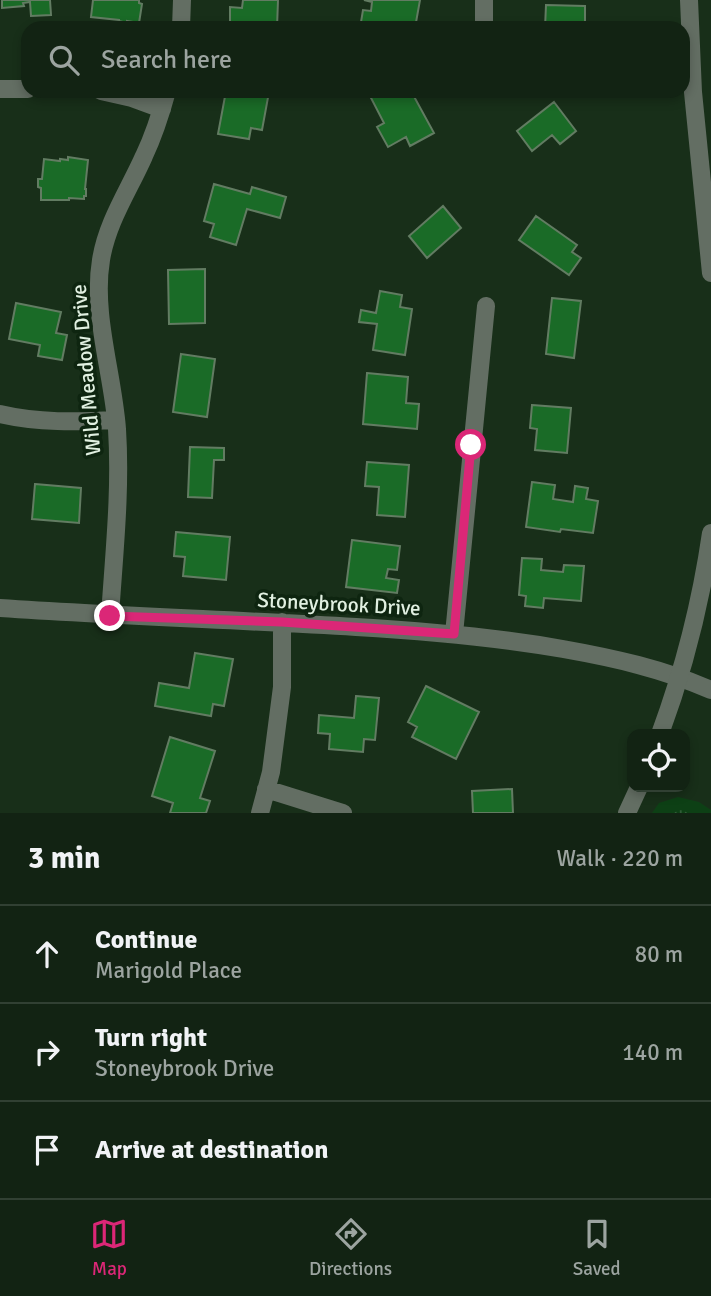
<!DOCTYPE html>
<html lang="en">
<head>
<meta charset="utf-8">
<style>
	body { margin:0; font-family:Signika,sans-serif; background:#1b2b1c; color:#f1f3f6 }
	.controls { position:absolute; right:21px; bottom:21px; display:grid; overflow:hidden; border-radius:14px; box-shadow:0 4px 10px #0003 }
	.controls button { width:63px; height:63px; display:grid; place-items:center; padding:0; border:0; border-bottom:2px solid #314033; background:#122313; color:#f1f3f6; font:35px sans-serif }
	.stop { position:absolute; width:21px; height:21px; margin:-16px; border:5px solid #db2777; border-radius:50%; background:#fff }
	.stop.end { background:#db2777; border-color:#fff; box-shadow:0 2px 7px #0008 }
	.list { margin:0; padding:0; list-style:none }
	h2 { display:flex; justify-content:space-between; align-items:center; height:91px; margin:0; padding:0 28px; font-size:30px }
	h2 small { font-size:23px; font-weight:400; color:#9ca4a0 }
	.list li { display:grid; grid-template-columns:46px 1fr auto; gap:21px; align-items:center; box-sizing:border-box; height:98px; padding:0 28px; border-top:2px solid #314033 }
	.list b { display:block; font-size:26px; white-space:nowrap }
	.list p { margin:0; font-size:23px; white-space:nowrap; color:#9ca4a0 }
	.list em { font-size:23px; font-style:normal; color:#9ca4a0 }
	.icon { flex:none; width:38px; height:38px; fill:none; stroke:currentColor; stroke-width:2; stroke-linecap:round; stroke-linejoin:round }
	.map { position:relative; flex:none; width:711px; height:813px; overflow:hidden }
	.search { position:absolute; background:#122313; box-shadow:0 4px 10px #0003; left:21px; right:21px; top:21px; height:77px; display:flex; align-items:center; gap:18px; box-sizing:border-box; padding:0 24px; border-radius:21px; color:#9ca4a0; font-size:26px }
	.sheet { height:385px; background:#122313 }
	nav { display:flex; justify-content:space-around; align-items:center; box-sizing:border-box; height:98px; border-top:2px solid #314033; background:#122313; font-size:19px; color:#9ca4a0 }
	nav a { display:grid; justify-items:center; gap:4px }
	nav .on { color:#db2777 }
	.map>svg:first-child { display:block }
</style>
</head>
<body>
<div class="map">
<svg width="711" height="813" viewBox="0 0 711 813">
	<defs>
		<pattern id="grass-tufts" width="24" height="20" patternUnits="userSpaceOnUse" patternTransform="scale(1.75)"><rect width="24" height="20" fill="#0d4015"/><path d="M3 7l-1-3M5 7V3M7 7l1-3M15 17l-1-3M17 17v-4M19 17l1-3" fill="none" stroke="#305c37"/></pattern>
	</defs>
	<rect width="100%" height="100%" fill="#182f19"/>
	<path fill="url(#grass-tufts)" d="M678,797l21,5 12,8v3h-59l7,-10z"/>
	<path fill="#1a6b27" stroke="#627c62" stroke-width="2" d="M2,0h48l1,15 -20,1 -1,-14 -7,1 1,3 -22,2z
		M93,0h46v3l3,1 -3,19 -12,-2v2l-8,-2v-1l-28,-3z
		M243,0h35l-1,28h-47v-21l12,1z
		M364,0h56l-5,28h-55l3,-18 8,1 1,-9z
		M546,5l39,1v22h-40z
		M226,91l43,1 -7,38 -11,-2 -2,11 -31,-5z
		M380,91h12l3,5 9,-5h7l23,42 -24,13 -4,-9 -18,10 -11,-20 7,-4 -14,-27z
		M554,102l22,29 -16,13 -8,-9 -20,16 -15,-20z
		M68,157l20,3 -3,29h1v7h-2v3l-15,-1v2h-28v-12l-3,-1v-8h4l2,-20 16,2v-2l8,1z
		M214,184l36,10 2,-7 34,10 -6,21 -33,-9 -11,36 -26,-8 4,-13 -10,-3z
		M443,206l18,22 -34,30 -18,-22z
		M536,216l41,29 -5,7 9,6 -12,17 -50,-35z
		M205,269v54l-36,1 -1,-54z
		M380,291l22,4 -2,12 12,2 -7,46 -32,-5 4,-26 -18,-2 2,-12 15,3z
		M552,298l29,3 -7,57 -28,-4z
		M16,303l45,9 -5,21 11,2 -5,25 -24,-4 2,-11 -31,-6z
		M181,354l34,5 -8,58 -34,-5z
		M367,373l41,4 -2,26 13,1 -2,25 -54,-5z
		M532,405l39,3 -4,45 -32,-3 2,-21 -7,-1z
		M190,447l34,1v12h-10l-2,38 -24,-1z
		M367,462l42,3 -4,52 -28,-2 2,-28 -14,-1z
		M532,482l23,3 -2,14 20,3 2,-16 13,2 -2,11 12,2 -5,32 -32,-4 -1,3 -34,-5z
		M35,484l46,4 -2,35 -47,-4z
		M176,532l54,5 -4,43 -43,-4 2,-19 -11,-1z
		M352,540l48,6 -3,24 -9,-1 -2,9 13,2 -2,13 -51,-6z
		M522,558l20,1 -1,11 22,2 1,-7 20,1 -3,35 -37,-3 -1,10 -18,-2 1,-10 -7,-1z
		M195,653l38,6 -9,47 -11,-2 -2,12 -56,-10 4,-23 30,5z
		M426,686l53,26 -23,47 -44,-22 5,-10 -9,-5z
		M356,696l23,2 -4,42 -11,-1 -1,13 -34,-3 1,-15 -12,-1 1,-18 35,3z
		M170,737l45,14 -15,47 10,3 -4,12h-36l3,-10 -21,-7z
		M512,789l1,24h-40l-1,-22z"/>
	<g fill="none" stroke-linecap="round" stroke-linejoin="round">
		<path stroke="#636e63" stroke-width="18" d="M484,0v28
			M181,28l1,-28
			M0,89h28
			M101,91l31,7 30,11
			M0,414c38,9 77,8 116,6
			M0,608c119,8 238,12 356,19 70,4 138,10 207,22 51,9 100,20 148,41
			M110,616c4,-62 11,-125 7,-187 -4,-55 -25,-115 -16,-169 6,-38 28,-70 43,-104 10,-21 17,-43 23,-65
			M454,634l32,-328
			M266,789l77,24
			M260,813l11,-41 11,-85v-65"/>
		<path stroke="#636e63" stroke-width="18" d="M689,0l4,92 18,181
			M660,734c24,-65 41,-132 51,-201
			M627,813l12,-26"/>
	</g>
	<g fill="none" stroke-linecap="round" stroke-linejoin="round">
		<path stroke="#db2777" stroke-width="9" d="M110,616l172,6 172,12 17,-189"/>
	</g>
	<g text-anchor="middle" stroke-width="7" stroke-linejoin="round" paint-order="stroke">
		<g font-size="21" fill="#e1f0e1" stroke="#0e2510">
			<text transform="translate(86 370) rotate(-95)" y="7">Wild Meadow Drive</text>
			<text transform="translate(339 604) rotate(3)" y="7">Stoneybrook Drive</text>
		</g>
	</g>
</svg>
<div class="controls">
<button><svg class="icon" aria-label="locate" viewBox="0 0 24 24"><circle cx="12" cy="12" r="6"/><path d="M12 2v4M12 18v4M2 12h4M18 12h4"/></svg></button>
</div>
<div class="stop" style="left:471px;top:445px"></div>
<div class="stop end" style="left:110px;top:616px"></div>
<div class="search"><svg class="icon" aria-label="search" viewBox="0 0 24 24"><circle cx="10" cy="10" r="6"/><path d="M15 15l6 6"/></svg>Search here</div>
</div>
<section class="sheet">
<h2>3 min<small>Walk · 220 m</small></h2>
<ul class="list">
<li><svg class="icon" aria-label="ahead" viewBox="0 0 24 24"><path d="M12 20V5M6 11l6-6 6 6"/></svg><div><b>Continue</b><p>Marigold Place</p></div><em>80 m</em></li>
<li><svg class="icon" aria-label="right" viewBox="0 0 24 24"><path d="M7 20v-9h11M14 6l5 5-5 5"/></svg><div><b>Turn right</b><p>Stoneybrook Drive</p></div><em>140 m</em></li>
<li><svg class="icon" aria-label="arrive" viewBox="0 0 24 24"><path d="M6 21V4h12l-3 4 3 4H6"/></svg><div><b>Arrive at destination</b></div></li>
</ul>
</section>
<nav>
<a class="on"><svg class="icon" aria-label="map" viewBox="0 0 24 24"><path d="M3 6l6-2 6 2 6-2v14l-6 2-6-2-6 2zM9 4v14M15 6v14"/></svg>Map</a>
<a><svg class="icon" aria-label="directions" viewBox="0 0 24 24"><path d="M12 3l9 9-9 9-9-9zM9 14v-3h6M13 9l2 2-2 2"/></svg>Directions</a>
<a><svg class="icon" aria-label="saved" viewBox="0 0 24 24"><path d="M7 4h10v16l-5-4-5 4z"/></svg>Saved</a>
</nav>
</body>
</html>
